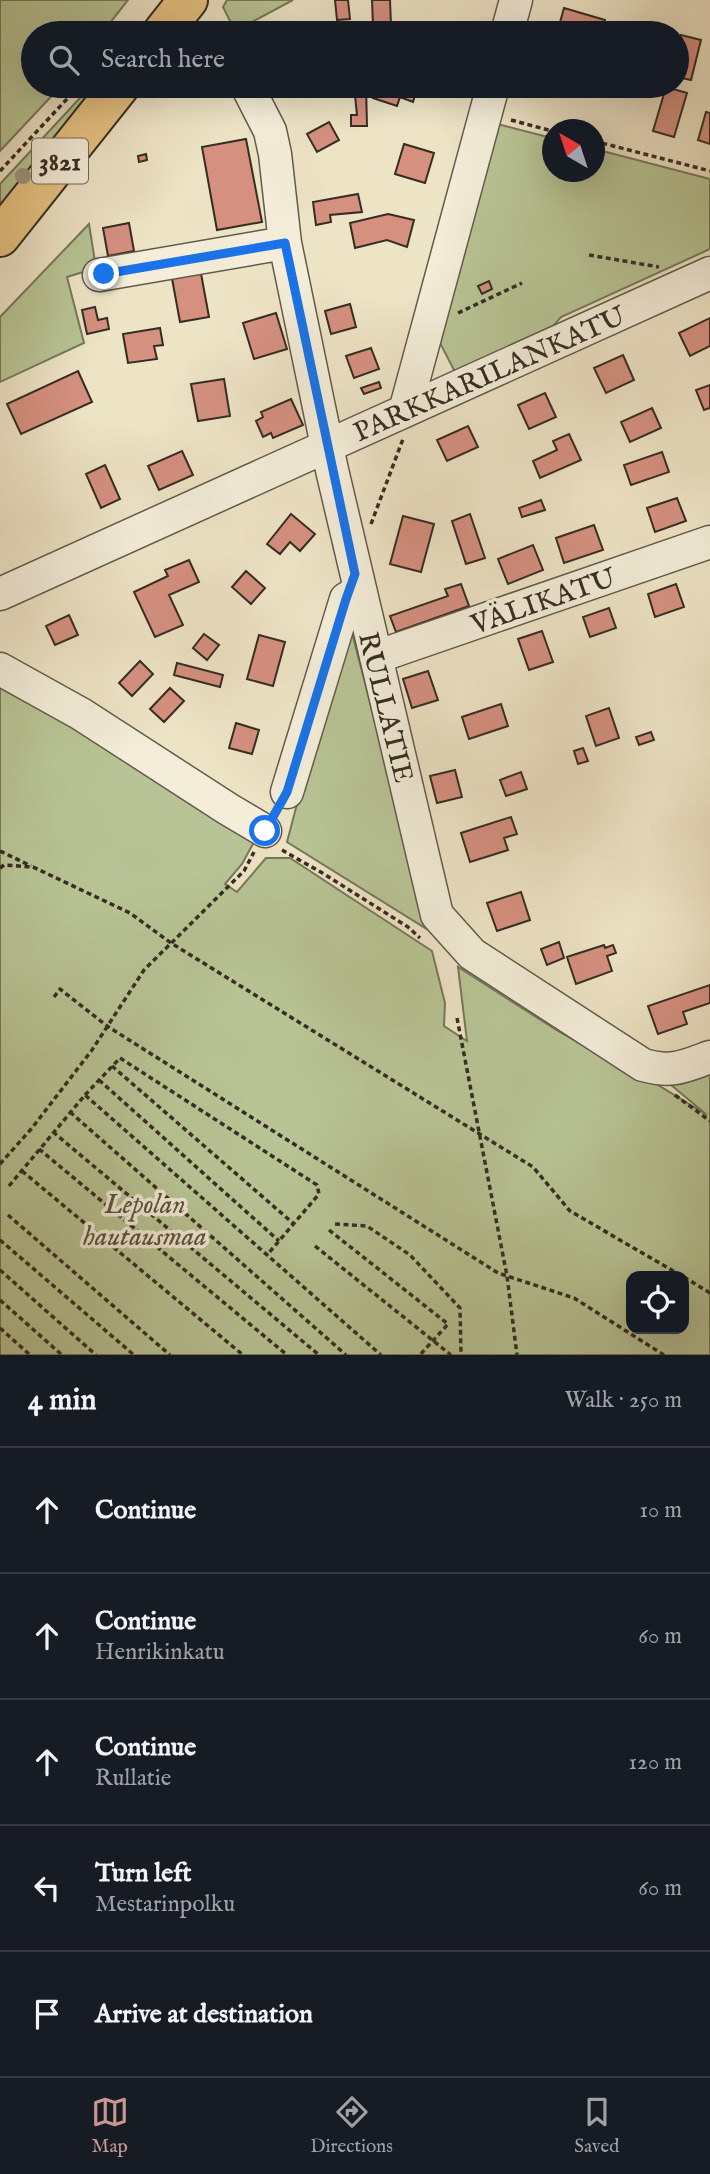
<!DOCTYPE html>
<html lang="en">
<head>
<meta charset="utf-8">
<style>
	body { margin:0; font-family:"IM FELL English",serif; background:#20242c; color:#f1f3f6 }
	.controls { position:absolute; right:21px; bottom:21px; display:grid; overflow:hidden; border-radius:14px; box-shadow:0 7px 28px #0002 }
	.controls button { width:63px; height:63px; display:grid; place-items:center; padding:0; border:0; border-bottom:2px solid #363941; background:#171b24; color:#f1f3f6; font:35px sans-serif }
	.compass { position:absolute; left:542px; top:119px; width:63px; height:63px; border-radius:50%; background:#171b24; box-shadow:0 7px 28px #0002; rotate:321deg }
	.stop { position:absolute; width:21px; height:21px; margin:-16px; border:5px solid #1a73e8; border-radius:50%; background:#fff }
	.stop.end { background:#1a73e8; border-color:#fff; box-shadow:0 2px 7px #0008 }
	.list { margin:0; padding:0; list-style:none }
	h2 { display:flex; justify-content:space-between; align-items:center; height:91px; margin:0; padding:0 28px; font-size:30px }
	h2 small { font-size:23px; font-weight:400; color:#9ea1a6 }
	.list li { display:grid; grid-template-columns:46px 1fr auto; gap:21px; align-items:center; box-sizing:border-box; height:126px; padding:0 28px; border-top:2px solid #363941 }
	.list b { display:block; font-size:26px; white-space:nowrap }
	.list p { margin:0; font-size:23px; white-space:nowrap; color:#9ea1a6 }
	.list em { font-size:23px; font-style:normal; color:#9ea1a6 }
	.icon { flex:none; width:38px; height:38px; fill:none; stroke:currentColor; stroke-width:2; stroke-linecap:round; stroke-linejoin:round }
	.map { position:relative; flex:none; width:710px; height:1355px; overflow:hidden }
	.search { position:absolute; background:#171b24; box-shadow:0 7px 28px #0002; left:21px; right:21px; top:21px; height:77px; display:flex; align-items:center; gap:18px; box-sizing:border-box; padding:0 24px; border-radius:38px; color:#9ea1a6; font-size:26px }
	.sheet { height:721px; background:#171b24 }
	nav { display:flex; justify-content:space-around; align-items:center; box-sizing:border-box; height:98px; border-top:2px solid #363941; background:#171b24; font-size:19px; color:#9ea1a6 }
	nav a { display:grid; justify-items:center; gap:4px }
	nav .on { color:#c59692 }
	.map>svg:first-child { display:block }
</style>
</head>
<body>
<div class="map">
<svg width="710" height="1355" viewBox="0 0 710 1355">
	<rect width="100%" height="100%" fill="#ede3c5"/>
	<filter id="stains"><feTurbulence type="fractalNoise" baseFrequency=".00286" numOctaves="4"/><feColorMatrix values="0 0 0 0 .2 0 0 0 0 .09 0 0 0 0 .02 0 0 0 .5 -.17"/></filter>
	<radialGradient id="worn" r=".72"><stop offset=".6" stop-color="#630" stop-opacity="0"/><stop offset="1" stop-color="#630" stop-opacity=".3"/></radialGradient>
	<path fill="#b8c495" stroke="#76785c" stroke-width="2" fill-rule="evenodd" d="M0,0h128l-26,33h-69v53h28l-61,65z
		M227,0h66l-58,31 -12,-24z
		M91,86h12l-103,129v-31z
		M497,124l55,14v34h42l1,-23 115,30v70l-149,68 -15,17 -90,40 -17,-33z
		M89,224l7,44 -29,9 17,66 -84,39v-65z
		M347,614l83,317 -143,-89z
		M0,679l254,163 -12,22 -17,20 12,8 29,-34h24l142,93 13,52 -1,23 23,15 -9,-74 100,64 90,51 10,3 49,30 -36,-30 39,-13v283h-710zM631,1276h53v53h-53z"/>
	<path fill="#d59080" stroke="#352d23" stroke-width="2" d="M335,0h13l2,19 -13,1z
		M372,0h18l1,25 -18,1z
		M564,8l41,12 -3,13h-45z
		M681,35l20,5 -10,40 -14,-3v-26z
		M272,86h25l-20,9z
		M354,86h12l1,40h-16v-11h6z
		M377,86h41l-5,16 -13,-5 -3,9 -24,-8z
		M666,87l21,6 -13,44 -21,-6z
		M706,112l4,1v31l-12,-4z
		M329,122l10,18 -22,12 -10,-18z
		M246,139l16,83 -45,8 -15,-83z
		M404,144l30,9 -9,30 -30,-9z
		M146,154l1,6 -8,2 -1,-6z
		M358,194l4,18 -32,3 1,7 -15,3 -3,-23z
		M388,214l26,6 -7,27 -20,-7 -32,8 -5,-25z
		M129,223l5,28 -26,5 -5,-28z
		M200,268l9,49 -29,5 -9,-49z
		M489,281l3,8 -10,5 -4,-8z
		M350,304l6,23 -25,7 -6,-23z
		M95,307l3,13 9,-2 2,11 -22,5 -5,-24z
		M276,313l11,36 -33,10 -11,-36z
		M710,318v28l-20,10 -11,-23z
		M160,328l3,17 -9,1 3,13 -29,4 -5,-29z
		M371,348l8,21 -25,9 -8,-22z
		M623,355l11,25 -28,13 -12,-25z
		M78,371l14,31 -71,32 -14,-30z
		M224,379l6,37 -32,5 -7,-37z
		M379,382l2,6 -17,6 -3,-6z
		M710,385v23l-6,2 -8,-20z
		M545,393l11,24 -27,12 -11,-24z
		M291,399l12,26 -30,13 -2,-5 -8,4 -7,-16 7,-4 -2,-5z
		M652,408l9,20 -31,14 -9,-20z
		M468,426l10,21 -31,14 -10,-21z
		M569,434l12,26 -41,18 -7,-17 24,-11 -4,-9z
		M182,451l11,24 -34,15 -11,-24z
		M662,452l7,20 -38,13 -7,-20z
		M105,465l15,34 -19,9 -15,-34z
		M677,498l9,23 -31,11 -8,-24z
		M541,500l4,10 -23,7 -3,-9z
		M291,514l24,20 -15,17 -10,-9 -10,12 -13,-10z
		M470,514l15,44 -19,6 -14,-43z
		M403,516l31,8 -13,48 -31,-8z
		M594,525l9,25 -39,13 -8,-25z
		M533,545l10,25 -35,14 -10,-25z
		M189,560l10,22 -30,13 14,30 -28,12 -21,-45 34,-16 -3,-6z
		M246,571l19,17 -14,16 -19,-17z
		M461,584l8,22 -73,26 -6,-16 58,-20 -3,-7z
		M676,584l8,23 -29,10 -7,-23z
		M609,608l7,20 -26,9 -7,-20z
		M69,615l9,20 -23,10 -9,-19z
		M542,631l11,31 -24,8 -11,-31z
		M204,634l15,11 -12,15 -14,-12z
		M259,635l26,7 -12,44 -26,-7z
		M140,661l13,13 -21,22 -13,-13z
		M177,663l46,12 -3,12 -46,-12z
		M428,671l10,29 -26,8 -9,-29z
		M170,688l14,13 -20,21 -14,-13z
		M501,704l7,22 -39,13 -7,-22z
		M609,708l10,30 -23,8 -10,-30z
		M236,723l23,7 -7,24 -23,-6z
		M651,732l3,8 -15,5 -3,-8z
		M583,748l5,13 -10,3 -4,-13z
		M455,770l7,27 -25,6 -7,-27z
		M521,772l6,17 -21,7 -6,-16z
		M511,817l6,17 -13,4 4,12 -38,12 -9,-29z
		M521,892l9,28 -33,11 -10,-28z
		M559,942l5,16 -17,7 -6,-16z
		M604,945l1,3 8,-3 3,8 -9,3 5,15 -36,13 -9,-27z
		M710,985v18l-27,9 4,12 -29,10 -10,-28z"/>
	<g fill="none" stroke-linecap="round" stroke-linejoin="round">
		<defs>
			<path id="minor" d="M507,33l9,-33
				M247,86l23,45 5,23 10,89 47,227 105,445 35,39 171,111c29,8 40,2 67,-8
				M99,275l186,-32
				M405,411l88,-325
				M0,594l710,-321
				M376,657l334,-115
				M0,669l81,45 147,95 37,22
				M287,792l59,-193 13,-8"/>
			<path id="major" d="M162,33l26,-33
				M0,237l120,-151"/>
		</defs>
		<use href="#minor" stroke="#635a4c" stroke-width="35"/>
		<use href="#major" stroke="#352d23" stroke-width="42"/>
		<path stroke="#352d23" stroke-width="3.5" stroke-dasharray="5 3.5" stroke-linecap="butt" d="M127,33l7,-7
			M511,120l41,11
			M594,141l116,30
			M0,171l79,-85
			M589,255l70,12
			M458,313l64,-30
			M371,524l32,-85
			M282,850l42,24 84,53 12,11
			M0,851l31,15
			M0,868l4,-3 29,2 97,46 41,30 362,224 37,44 112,65
			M54,997l6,-8 47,37 391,247 76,25 90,57
			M457,1018l50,258 10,79
			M112,1066l182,158
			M99,1080l180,161
			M85,1095l35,-37 197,127 2,9 -52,61
			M675,1095l35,26
			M70,1112l276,243
			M53,1132l266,223
			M39,1149l248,206
			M0,1164l32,-36 60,-78 52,-80 100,-99 10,-19
			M22,1171l221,184
			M9,1186l76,-91 296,260
			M8,1215l162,140
			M335,1224l32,2 43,29 50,53 1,47
			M329,1230l119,94 -28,31
			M0,1240l134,115
			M315,1246l136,109
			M0,1270l96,85
			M684,1277l26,16
			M0,1300l62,55
			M0,1328l30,27"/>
		<use href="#minor" stroke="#f3edd9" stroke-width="32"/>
		<use href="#major" stroke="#e6c282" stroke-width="38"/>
	</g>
	<circle fill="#9a947c" cx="23" cy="176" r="8"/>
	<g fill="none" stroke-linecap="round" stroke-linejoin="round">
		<path stroke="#1a73e8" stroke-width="9" d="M104,274l181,-31 70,331 -9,25 -59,193 -22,39"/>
	</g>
	<g text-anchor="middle" stroke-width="7" stroke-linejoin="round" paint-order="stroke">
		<rect fill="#f3edd9" stroke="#6e675a" stroke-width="2" x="32" y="138.5" width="56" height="45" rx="5"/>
		<g font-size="26" font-weight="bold" fill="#352d23">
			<text x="60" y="170">3821</text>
		</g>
		<g font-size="28" fill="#352d23" stroke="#f3edd9">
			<text transform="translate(489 373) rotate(-24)" y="10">PARKKARILANKATU</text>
			<text transform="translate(543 600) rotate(-19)" y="10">VÄLIKATU</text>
			<text transform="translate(387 707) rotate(76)" y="10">RULLATIE</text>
		</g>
		<g font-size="28" font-style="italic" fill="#565340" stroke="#f3edd9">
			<text x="145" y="1213">Lepolan<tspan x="145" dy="32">hautausmaa</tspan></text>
		</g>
	</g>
	<rect width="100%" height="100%" filter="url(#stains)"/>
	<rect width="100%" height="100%" fill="url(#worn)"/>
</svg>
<div class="controls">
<button><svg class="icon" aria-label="locate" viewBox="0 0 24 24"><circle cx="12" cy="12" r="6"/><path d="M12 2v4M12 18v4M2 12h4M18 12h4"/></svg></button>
</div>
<svg class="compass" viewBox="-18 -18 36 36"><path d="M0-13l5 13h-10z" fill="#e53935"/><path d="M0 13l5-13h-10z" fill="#9ea1a6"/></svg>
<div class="stop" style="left:265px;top:831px"></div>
<div class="stop end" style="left:104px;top:274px"></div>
<div class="search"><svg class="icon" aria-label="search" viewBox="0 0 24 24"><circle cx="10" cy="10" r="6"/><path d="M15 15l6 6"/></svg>Search here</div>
</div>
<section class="sheet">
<h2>4 min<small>Walk · 250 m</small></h2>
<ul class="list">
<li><svg class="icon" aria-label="ahead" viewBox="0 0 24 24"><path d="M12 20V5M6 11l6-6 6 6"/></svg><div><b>Continue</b></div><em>10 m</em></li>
<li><svg class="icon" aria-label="ahead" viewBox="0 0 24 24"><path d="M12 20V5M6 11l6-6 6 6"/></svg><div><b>Continue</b><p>Henrikinkatu</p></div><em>60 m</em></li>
<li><svg class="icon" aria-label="ahead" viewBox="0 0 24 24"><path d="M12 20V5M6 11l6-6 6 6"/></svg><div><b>Continue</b><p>Rullatie</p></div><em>120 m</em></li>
<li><svg class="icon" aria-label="left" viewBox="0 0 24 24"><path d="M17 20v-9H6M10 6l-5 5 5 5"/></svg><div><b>Turn left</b><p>Mestarinpolku</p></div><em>60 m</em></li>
<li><svg class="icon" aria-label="arrive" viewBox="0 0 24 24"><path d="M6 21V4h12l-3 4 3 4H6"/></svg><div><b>Arrive at destination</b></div></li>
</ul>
</section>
<nav>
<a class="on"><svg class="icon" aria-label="map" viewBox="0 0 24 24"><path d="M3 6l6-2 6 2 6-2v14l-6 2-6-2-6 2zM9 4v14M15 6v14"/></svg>Map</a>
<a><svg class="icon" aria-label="directions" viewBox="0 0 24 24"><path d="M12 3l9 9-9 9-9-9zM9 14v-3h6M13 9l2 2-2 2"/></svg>Directions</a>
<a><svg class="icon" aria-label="saved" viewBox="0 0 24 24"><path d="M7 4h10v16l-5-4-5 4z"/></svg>Saved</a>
</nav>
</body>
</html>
